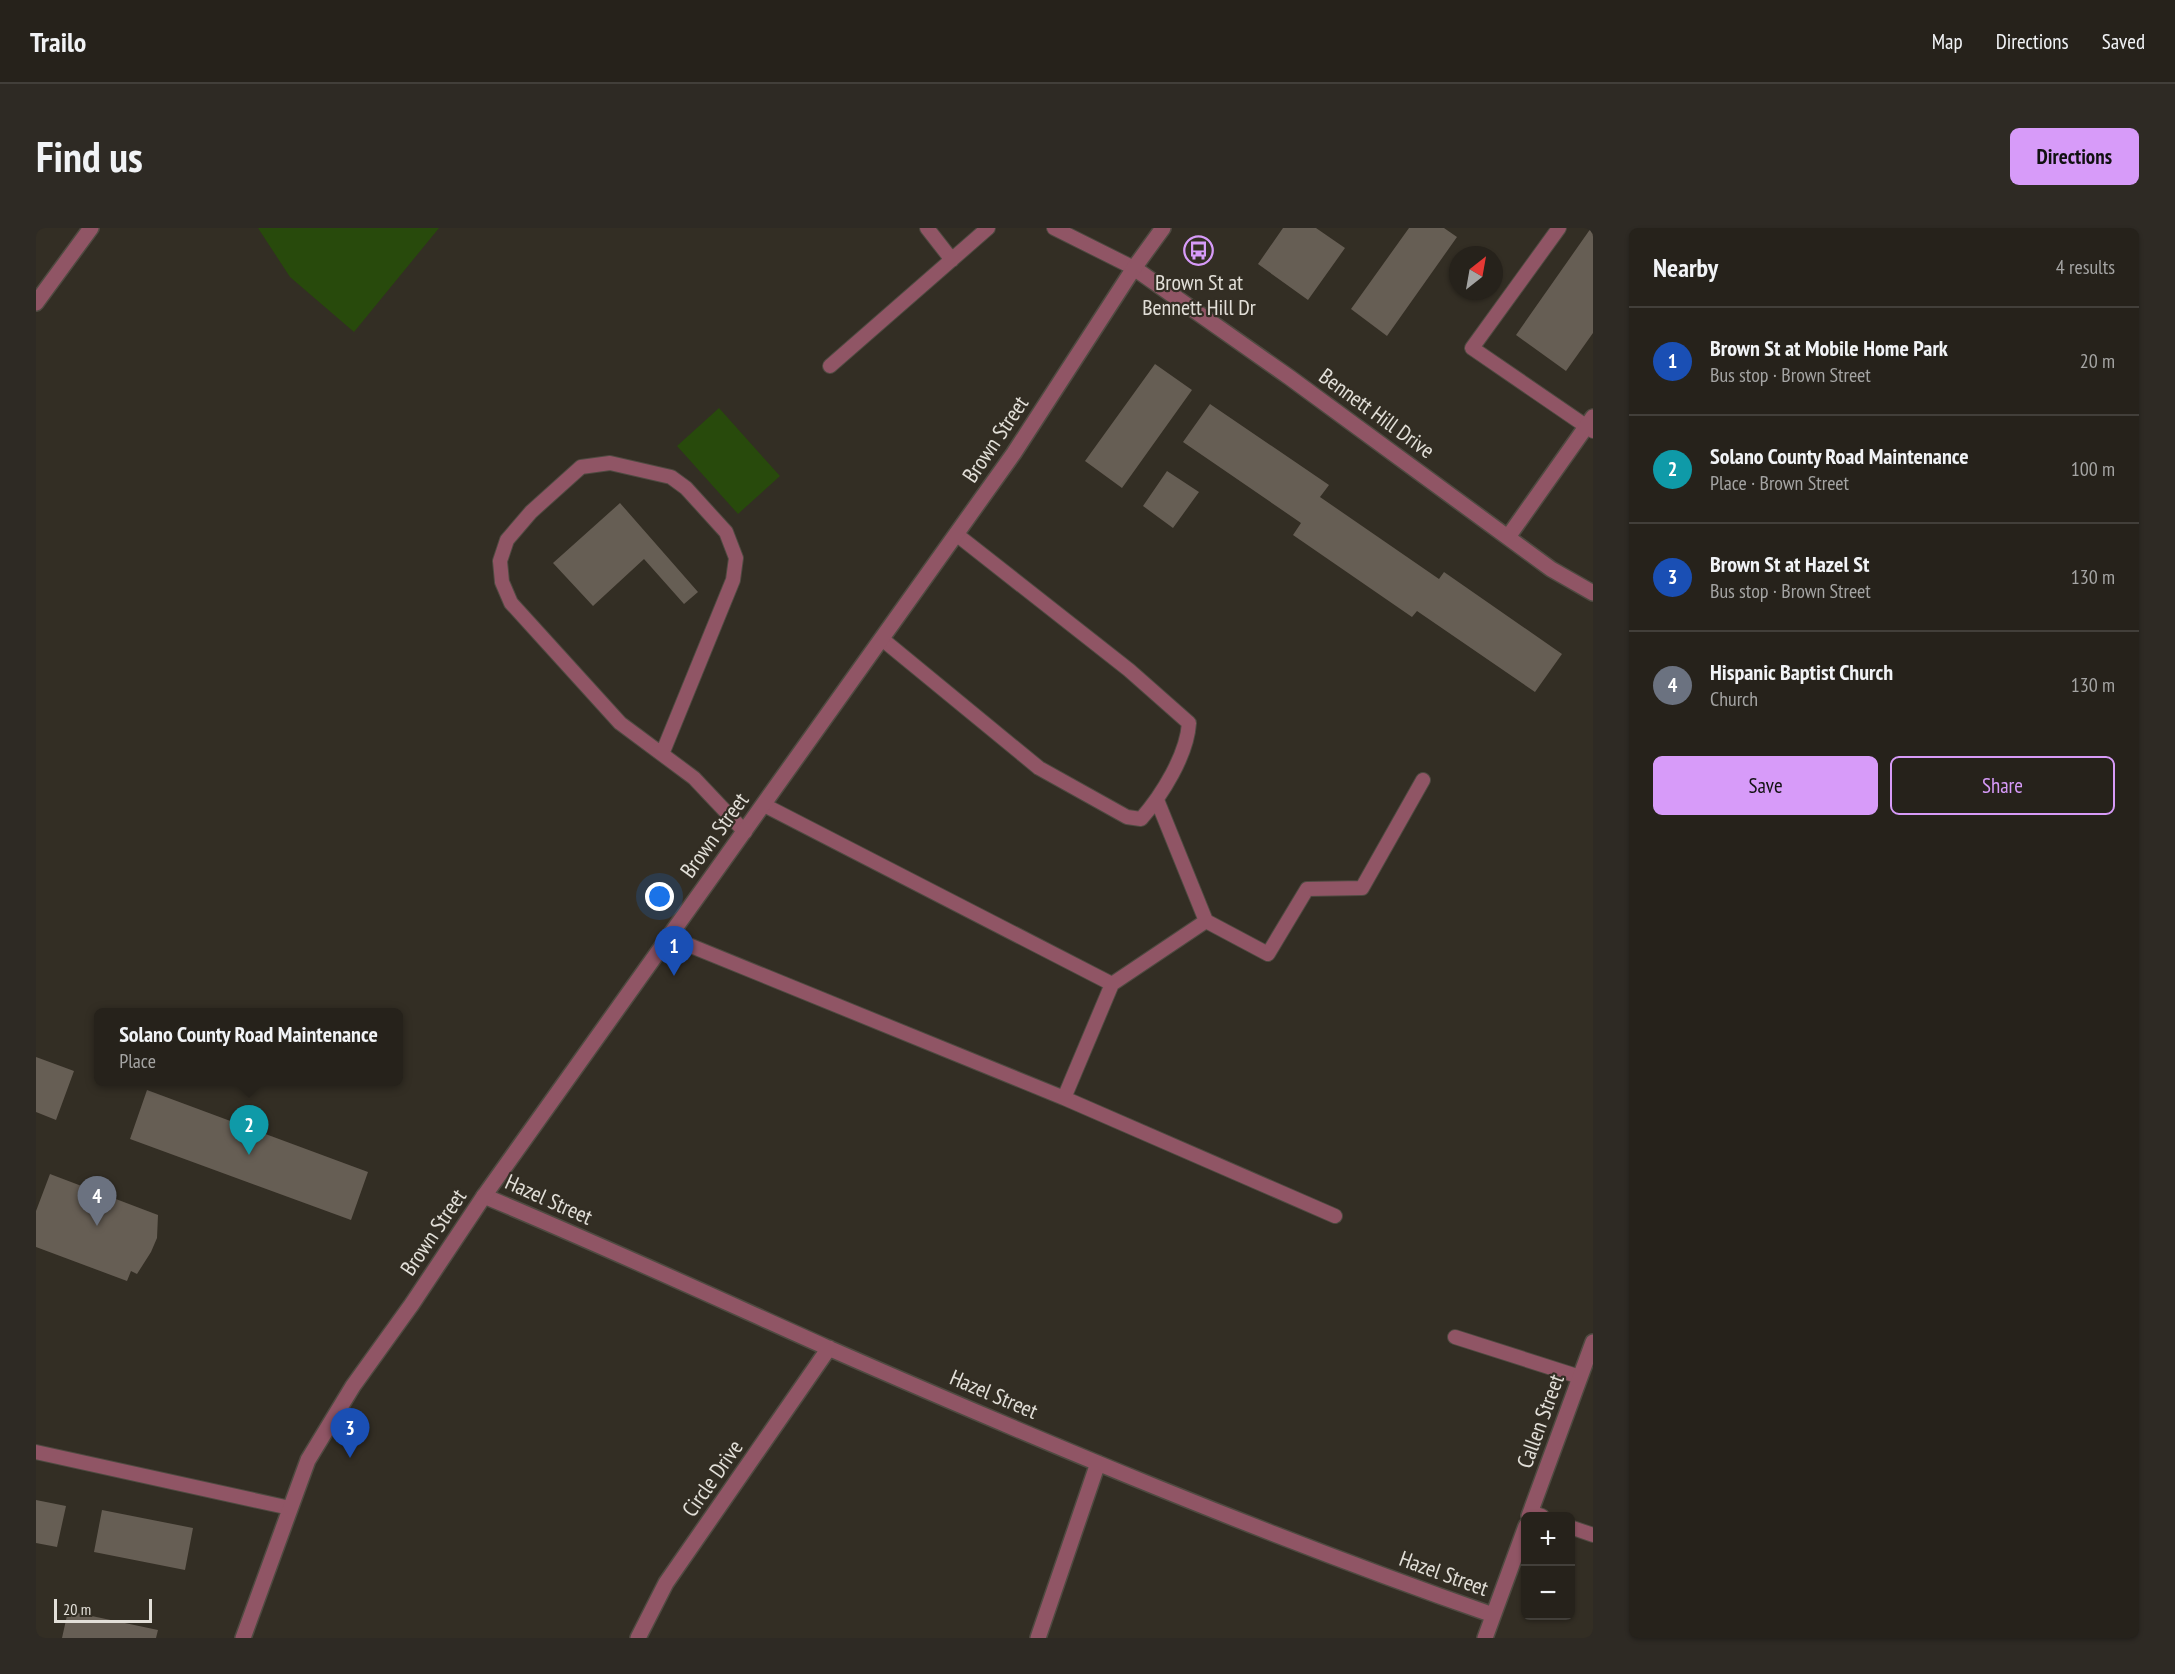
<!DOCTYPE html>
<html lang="en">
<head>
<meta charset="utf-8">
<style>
	body { margin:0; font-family:"PT Sans Narrow",sans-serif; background:#2e2a24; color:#f1f3f6 }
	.controls { position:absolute; right:18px; bottom:18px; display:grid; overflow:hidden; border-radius:9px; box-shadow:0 2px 4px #0004 }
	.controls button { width:54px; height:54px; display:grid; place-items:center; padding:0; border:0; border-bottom:2px solid #423f3a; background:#26221b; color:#f1f3f6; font:30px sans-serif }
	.compass { position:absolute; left:1413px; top:18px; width:54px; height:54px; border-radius:50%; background:#26221b; box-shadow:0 2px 4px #0004; rotate:31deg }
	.scale { position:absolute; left:18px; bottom:15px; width:98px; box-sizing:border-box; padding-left:6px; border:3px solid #e2dfd8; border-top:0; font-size:16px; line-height:21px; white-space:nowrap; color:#e2dfd8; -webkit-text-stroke:4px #332e24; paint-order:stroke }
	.you { position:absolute; left:624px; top:669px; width:21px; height:21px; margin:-15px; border:4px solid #fff; border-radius:50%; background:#1a73e8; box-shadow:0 0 0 9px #1a73e833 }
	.badge { display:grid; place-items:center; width:39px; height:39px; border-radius:50%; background:#d79bf9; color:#fff; font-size:20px; font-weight:700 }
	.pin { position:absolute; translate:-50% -50px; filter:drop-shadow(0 2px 3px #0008) }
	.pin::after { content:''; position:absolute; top:32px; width:21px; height:18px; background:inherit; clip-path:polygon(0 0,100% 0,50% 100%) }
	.popup { position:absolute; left:58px; top:780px; width:309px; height:78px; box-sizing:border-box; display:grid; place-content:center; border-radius:9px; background:#26221b; filter:drop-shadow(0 2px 4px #0005); font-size:20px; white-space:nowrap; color:#a4a4a3 }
	.popup b { font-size:22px; color:#f1f3f6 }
	.popup::after { content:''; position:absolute; left:50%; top:100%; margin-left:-12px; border:12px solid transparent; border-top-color:#26221b }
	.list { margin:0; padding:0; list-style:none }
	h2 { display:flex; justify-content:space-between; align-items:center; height:78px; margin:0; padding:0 24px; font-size:26px }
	h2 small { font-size:20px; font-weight:400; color:#a4a4a3 }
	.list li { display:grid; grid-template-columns:39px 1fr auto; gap:18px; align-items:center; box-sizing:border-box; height:108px; padding:0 24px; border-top:2px solid #423f3a }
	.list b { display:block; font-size:22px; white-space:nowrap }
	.list p { margin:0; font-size:20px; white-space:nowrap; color:#a4a4a3 }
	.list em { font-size:20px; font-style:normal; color:#a4a4a3 }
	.actions { display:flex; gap:12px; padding:18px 24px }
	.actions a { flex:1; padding:14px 0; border:2px solid #d79bf9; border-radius:9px; text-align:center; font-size:21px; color:#d79bf9 }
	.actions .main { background:#d79bf9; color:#111 }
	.map { position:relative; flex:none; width:1557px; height:1410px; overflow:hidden; border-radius:9px }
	header { display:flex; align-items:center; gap:36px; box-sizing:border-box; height:84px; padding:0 30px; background:#26221b; border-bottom:2px solid #423f3a }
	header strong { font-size:28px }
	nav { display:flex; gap:33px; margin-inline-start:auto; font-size:21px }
	.intro { display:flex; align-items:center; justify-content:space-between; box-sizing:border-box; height:144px; padding:0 36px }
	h1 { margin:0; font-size:42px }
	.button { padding:15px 27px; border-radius:9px; background:#d79bf9; color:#111; font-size:21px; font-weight:700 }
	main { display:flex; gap:36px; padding:0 36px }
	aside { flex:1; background:#26221b; border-radius:9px; box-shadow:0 2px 4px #0004 }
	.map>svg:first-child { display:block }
</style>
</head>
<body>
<header>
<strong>Trailo</strong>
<nav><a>Map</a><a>Directions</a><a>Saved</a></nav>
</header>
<div class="intro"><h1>Find us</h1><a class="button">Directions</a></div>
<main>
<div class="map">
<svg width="1557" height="1410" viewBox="0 0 1557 1410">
	<rect width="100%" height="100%" fill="#332e24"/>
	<path fill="#284a0c" d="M222,0h181l-85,104 -64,-55z
		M683,180l61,68 -42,38 -61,-68z"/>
	<path fill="#665e54" d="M1247,0h33l29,20 -37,52 -50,-36z
		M1373,0h35l13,9 -70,99 -36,-27z
		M1555,0h2v105l-27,38 -50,-36z
		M1119,136l37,26 -70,98 -37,-27z
		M1174,176l119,81 -9,12 119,82 5,-7 118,82 -27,38 -118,-81 -5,6 -119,-82 8,-12 -118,-81z
		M1131,243l32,21 -26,36 -30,-22z
		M584,275l78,89 -14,12 -40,-45 -51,47 -40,-43z
		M0,829l38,14 -18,49 -20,-8z
		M111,862l221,82 -17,48 -221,-81z
		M14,946l108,41 -1,23 -6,14 -14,22 -6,-3 -4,10 -91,-34v-36z
		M0,1272l30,6 -9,41 -21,-4z
		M66,1282l91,18 -8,42 -91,-18z
		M32,1383l90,19 -2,8h-94z"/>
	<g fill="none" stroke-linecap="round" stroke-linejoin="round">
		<defs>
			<path id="service" d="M891,0l25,32
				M1018,0l80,40
				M1523,0l-87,120 121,83
				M794,138l158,-138
				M846,411l157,129 88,49 14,2c21,-24 46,-64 48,-96l-60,-53 -173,-136
				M626,526l71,-174 3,-22 -10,-26 -40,-44 -15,-11 -61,-14 -29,4 -50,45 -24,28 -7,21 2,21 9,21 109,120 74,55 51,54
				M728,577l348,179 -48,114
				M1170,693l62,33 39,-65 55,-1 61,-108
				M633,709l395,161 271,118
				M1076,756l94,-63 -49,-121
				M1419,1109l125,40
				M0,1224l254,56
				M1495,1284l11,4
				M1534,1299l23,8"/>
			<path id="minor" d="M1098,40l155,109 262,192 42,24
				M0,75l55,-75
				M1472,309l85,-120
				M448,968c115,48 228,100 342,151 219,96 441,189 667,268
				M1493,1288l64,-174
				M602,1410l28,-55 163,-235
				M1002,1410l60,-175
				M1449,1410l41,-112"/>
			<path id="tertiary" d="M207,1410l65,-178 45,-74 59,-82 72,-108 530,-743 120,-185 29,-40"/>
		</defs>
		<use href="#service" stroke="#4f4a41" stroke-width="16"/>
		<use href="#minor" stroke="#4f4a41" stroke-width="18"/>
		<use href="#tertiary" stroke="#4f4a41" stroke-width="18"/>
		<use href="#service" stroke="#905565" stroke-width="14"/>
		<use href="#minor" stroke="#905565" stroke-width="15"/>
		<use href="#tertiary" stroke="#905565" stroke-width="15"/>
	</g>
	<defs>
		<symbol id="bus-ring" viewBox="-11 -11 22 22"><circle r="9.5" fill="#332e24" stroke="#d79bf9" stroke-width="1.5"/><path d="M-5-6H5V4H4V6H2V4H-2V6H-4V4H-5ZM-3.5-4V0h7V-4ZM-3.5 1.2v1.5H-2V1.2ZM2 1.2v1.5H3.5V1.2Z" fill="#d79bf9"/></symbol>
	</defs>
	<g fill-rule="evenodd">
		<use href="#bus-ring" x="1146" y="6" width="33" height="33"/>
	</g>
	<g text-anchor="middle" stroke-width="4.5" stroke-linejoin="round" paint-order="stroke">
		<g font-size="22" fill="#e2dfd8" stroke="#332e24">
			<text x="1163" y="62">Brown St at<tspan x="1163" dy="25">Bennett Hill Dr</tspan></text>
		</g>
		<g font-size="22" fill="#e2dfd8" stroke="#332e24">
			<text transform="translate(1341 185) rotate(36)" y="8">Bennett Hill Drive</text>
			<text transform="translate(959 211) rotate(-56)" y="8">Brown Street</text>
			<text transform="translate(678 607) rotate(-54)" y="8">Brown Street</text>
			<text transform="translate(513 971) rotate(24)" y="8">Hazel Street</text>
			<text transform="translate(397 1004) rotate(-56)" y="8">Brown Street</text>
			<text transform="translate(958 1166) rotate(23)" y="8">Hazel Street</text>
			<text transform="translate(1504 1193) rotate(-70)" y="8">Callen Street</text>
			<text transform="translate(676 1250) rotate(-55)" y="8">Circle Drive</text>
			<text transform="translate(1408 1345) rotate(20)" y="8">Hazel Street</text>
		</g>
	</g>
</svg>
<div class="controls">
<button>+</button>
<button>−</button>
</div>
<svg class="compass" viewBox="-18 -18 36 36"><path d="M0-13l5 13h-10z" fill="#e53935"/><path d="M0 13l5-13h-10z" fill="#a4a4a3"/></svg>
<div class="scale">20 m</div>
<div class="you"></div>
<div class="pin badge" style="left:638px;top:748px;background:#1a4fb4">1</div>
<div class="pin badge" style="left:213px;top:927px;background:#0f9aa8">2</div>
<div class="popup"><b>Solano County Road Maintenance</b>Place</div>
<div class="pin badge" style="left:314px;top:1230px;background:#1a4fb4">3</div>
<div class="pin badge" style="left:61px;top:998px;background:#6b7280">4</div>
</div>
<aside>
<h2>Nearby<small>4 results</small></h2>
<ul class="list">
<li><span class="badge" style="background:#1a4fb4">1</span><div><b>Brown St at Mobile Home Park</b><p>Bus stop · Brown Street</p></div><em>20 m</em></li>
<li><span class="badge" style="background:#0f9aa8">2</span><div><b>Solano County Road Maintenance</b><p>Place · Brown Street</p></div><em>100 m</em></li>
<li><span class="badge" style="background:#1a4fb4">3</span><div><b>Brown St at Hazel St</b><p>Bus stop · Brown Street</p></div><em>130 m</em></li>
<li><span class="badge" style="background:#6b7280">4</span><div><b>Hispanic Baptist Church</b><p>Church</p></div><em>130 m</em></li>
</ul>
<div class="actions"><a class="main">Save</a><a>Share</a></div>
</aside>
</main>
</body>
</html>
